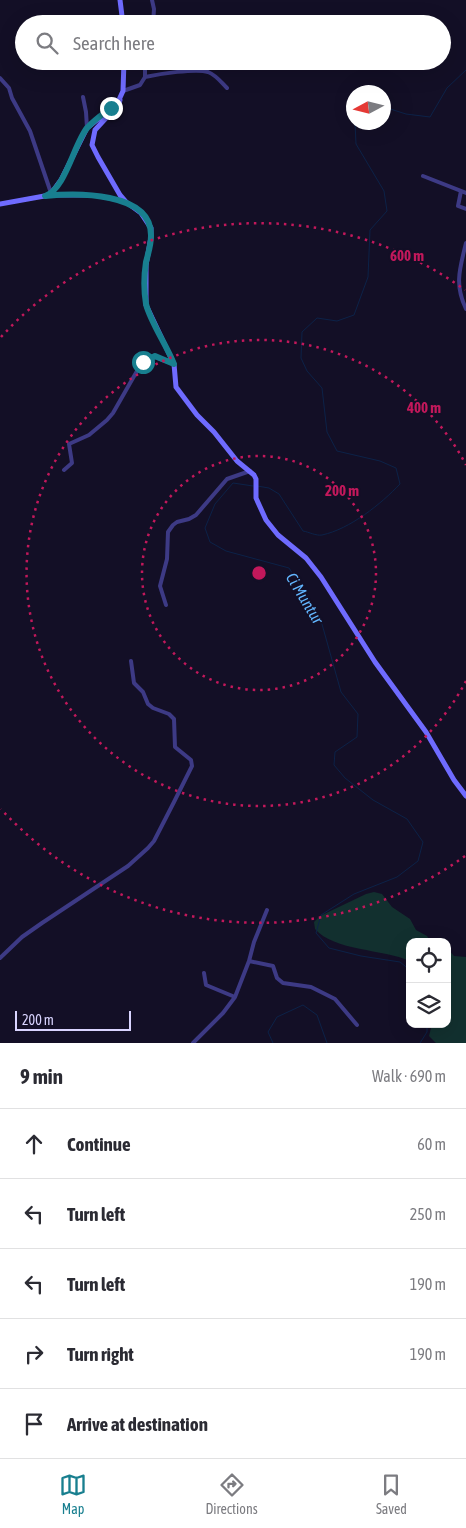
<!DOCTYPE html>
<html lang="en">
<head>
<meta charset="utf-8">
<style>
	body { margin:0; font-family:"Asap Condensed",sans-serif; background:#f2f2f3; color:#2b2b33 }
	.controls { position:absolute; right:15px; bottom:15px; display:grid; overflow:hidden; border-radius:10px; box-shadow:0 5px 20px #0002 }
	.controls button { width:45px; height:45px; display:grid; place-items:center; padding:0; border:0; border-bottom:1px solid #e1e1e2; background:#fff; color:#2b2b33; font:25px sans-serif }
	.compass { position:absolute; left:346px; top:85px; width:45px; height:45px; border-radius:50%; background:#fff; box-shadow:0 5px 20px #0002; rotate:263deg }
	.scale { position:absolute; left:15px; bottom:12px; width:116px; box-sizing:border-box; padding-left:5px; border:2px solid #d9d4ff; border-top:0; font-size:14px; line-height:18px; white-space:nowrap; color:#d9d4ff; -webkit-text-stroke:4px #130f26; paint-order:stroke }
	.stop { position:absolute; width:15px; height:15px; margin:-11px; border:4px solid #187f8f; border-radius:50%; background:#fff }
	.stop.end { background:#187f8f; border-color:#fff; box-shadow:0 1px 5px #0008 }
	.list { margin:0; padding:0; list-style:none }
	h2 { display:flex; justify-content:space-between; align-items:center; height:65px; margin:0; padding:0 20px; font-size:21px }
	h2 small { font-size:16px; font-weight:400; color:#7c7c81 }
	.list li { display:grid; grid-template-columns:32px 1fr auto; gap:15px; align-items:center; box-sizing:border-box; height:70px; padding:0 20px; border-top:1px solid #e1e1e2 }
	.list b { display:block; font-size:19px; white-space:nowrap }
	.list em { font-size:16px; font-style:normal; color:#7c7c81 }
	.icon { flex:none; width:28px; height:28px; fill:none; stroke:currentColor; stroke-width:2; stroke-linecap:round; stroke-linejoin:round }
	.map { position:relative; flex:none; width:466px; height:1043px; overflow:hidden }
	.search { position:absolute; background:#fff; box-shadow:0 5px 20px #0002; left:15px; right:15px; top:15px; height:55px; display:flex; align-items:center; gap:12px; box-sizing:border-box; padding:0 18px; border-radius:28px; color:#7c7c81; font-size:19px }
	.sheet { height:415px; background:#fff }
	nav { display:flex; justify-content:space-around; align-items:center; box-sizing:border-box; height:70px; border-top:1px solid #e1e1e2; background:#fff; font-size:14px; color:#7c7c81 }
	nav a { display:grid; justify-items:center; gap:2px }
	nav .on { color:#187f8f }
	.map>svg:first-child { display:block }
</style>
</head>
<body>
<div class="map">
<svg width="466" height="1043" viewBox="0 0 466 1043">
	<rect width="100%" height="100%" fill="#130f26"/>
	<path fill="#12302f" d="M374,892l8,2 10,13 18,12 6,11 11,6 4,6h-21v19c-27,-12 -76,-10 -95,-32l-1,-7 6,-6 46,-22z
		M447,948l7,8 12,1v86h-30l-7,-7 3,-12h15z"/>
	<g fill="none" stroke-linecap="round" stroke-linejoin="round">
		<path stroke="#0c2248" stroke-width="1" d="M384,107l22,7 24,3 17,-29 19,-18
			M253,486l-20,-3 -18,21 -10,24 5,14 16,9 63,17 31,49 21,75 17,22 -1,23 -22,15 -1,13 11,13 28,22 34,19 16,23 -5,19 -21,16 -43,17 -33,21 -5,18 13,15 32,8 39,6 10,8
			M257,486l12,2 10,6 24,37c6,1 13,5 19,4 28,-6 59,-31 78,-51l-4,-16 -16,-7 -43,-10 -10,-19 -5,-44 -15,-17 -6,-13 1,-26 15,-14 20,3 17,-6 14,-38 2,-47 17,-19 -3,-20 -28,-47 -1,-22
			M273,1043l-5,-11 9,-15 26,-12 14,10 10,28
			M420,1043l7,-11v-8"/>
		<path stroke="#3d3a85" stroke-width="4" d="M152,0l2,9 -1,15
			M145,77c14,-3 51,-9 63,-5 8,3 13,10 19,16
			M0,78l9,10 3,10 18,33 21,62
			M123,91l17,-6 5,-8v-16
			M83,97l3,15 1,16
			M423,176l43,17
			M461,191l-3,15 8,3
			M49,196h48l29,6
			M466,243c-6,25 -12,41 0,66
			M64,470l8,-7 -3,-19 20,-9 18,-15 6,-7 28,-49 14,-7 19,7
			M166,605l-6,-19 7,-27 1,-27 5,-7 4,-3 12,-3 7,-4 31,-36 23,-8
			M0,958l22,-21 20,-14 86,-57 20,-18 6,-7 20,-39 18,-36 -1,-6 -16,-13 -1,-28 -5,-5 -16,-6 -5,-4 -5,-12 -9,-9 -3,-22
			M249,961l5,-19 13,-32
			M204,973l2,12 29,12
			M193,1043l30,-30 12,-16 14,-36 24,5 4,12 6,5 28,4 24,12 22,26"/>
		<path stroke="#6f6bff" stroke-width="5" d="M120,0l3,24
			M120,100l-1,4 -24,26 -3,15 6,12 22,38 6,7 15,11 10,15v9l-5,28v40l28,59 2,23 21,28 17,17 23,29 17,14 2,4v19l10,22 12,15 28,23 15,19 54,85 51,70 28,48 12,16
			M118,102l5,-11 1,-30
			M0,204l50,-9 11,-15 26,-52 21,-17"/>
	</g>
	<g fill="none" stroke-linecap="round" stroke-linejoin="round">
		<path stroke="#187f8f" stroke-width="6" d="M111,108c-8,6 -17,12 -24,20 -13,16 -22,62 -42,68 30,-3 107,-5 106,40 0,9 -3,18 -5,26 -2,13 -2,30 0,42 4,17 21,42 28,60l-19,-8 -12,6"/>
	</g>
	<g fill="none" stroke="#c2185b" stroke-width="2.5" stroke-dasharray="2.5 5">
		<circle cx="259" cy="573" r="117"/>
		<path d="M466 681A233 233 0 1 1 466 465"/>
		<path d="M465 856A350 350 0 0 1 1 809M1 337A350 350 0 0 1 465 290"/>
	</g>
	<g text-anchor="middle" stroke-width="4" stroke-linejoin="round" paint-order="stroke">
		<g font-size="16" font-style="italic" fill="#62b6ff" stroke="#130f26">
			<text transform="translate(305 598) rotate(59)" y="6">Ci Muntur</text>
		</g>
	</g>
	<circle cx="259" cy="573" r="8" fill="#c2185b" stroke="#130f26" stroke-width="2.5"/>
	<g font-size="15" text-anchor="middle" font-weight="bold" fill="#c2185b" stroke="#130f26" stroke-width="4" stroke-linejoin="round" paint-order="stroke">
		<text x="407" y="261">600 m</text>
		<text x="424" y="413">400 m</text>
		<text x="342" y="496">200 m</text>
	</g>
</svg>
<div class="controls">
<button><svg class="icon" aria-label="locate" viewBox="0 0 24 24"><circle cx="12" cy="12" r="6"/><path d="M12 2v4M12 18v4M2 12h4M18 12h4"/></svg></button>
<button><svg class="icon" aria-label="layers" viewBox="0 0 24 24"><path d="M12 4l9 5-9 5-9-5zM3 14l9 5 9-5"/></svg></button>
</div>
<svg class="compass" viewBox="-18 -18 36 36"><path d="M0-13l5 13h-10z" fill="#e53935"/><path d="M0 13l5-13h-10z" fill="#7c7c81"/></svg>
<div class="scale">200 m</div>
<div class="stop" style="left:143px;top:362px"></div>
<div class="stop end" style="left:111px;top:108px"></div>
<div class="search"><svg class="icon" aria-label="search" viewBox="0 0 24 24"><circle cx="10" cy="10" r="6"/><path d="M15 15l6 6"/></svg>Search here</div>
</div>
<section class="sheet">
<h2>9 min<small>Walk · 690 m</small></h2>
<ul class="list">
<li><svg class="icon" aria-label="ahead" viewBox="0 0 24 24"><path d="M12 20V5M6 11l6-6 6 6"/></svg><div><b>Continue</b></div><em>60 m</em></li>
<li><svg class="icon" aria-label="left" viewBox="0 0 24 24"><path d="M17 20v-9H6M10 6l-5 5 5 5"/></svg><div><b>Turn left</b></div><em>250 m</em></li>
<li><svg class="icon" aria-label="left" viewBox="0 0 24 24"><path d="M17 20v-9H6M10 6l-5 5 5 5"/></svg><div><b>Turn left</b></div><em>190 m</em></li>
<li><svg class="icon" aria-label="right" viewBox="0 0 24 24"><path d="M7 20v-9h11M14 6l5 5-5 5"/></svg><div><b>Turn right</b></div><em>190 m</em></li>
<li><svg class="icon" aria-label="arrive" viewBox="0 0 24 24"><path d="M6 21V4h12l-3 4 3 4H6"/></svg><div><b>Arrive at destination</b></div></li>
</ul>
</section>
<nav>
<a class="on"><svg class="icon" aria-label="map" viewBox="0 0 24 24"><path d="M3 6l6-2 6 2 6-2v14l-6 2-6-2-6 2zM9 4v14M15 6v14"/></svg>Map</a>
<a><svg class="icon" aria-label="directions" viewBox="0 0 24 24"><path d="M12 3l9 9-9 9-9-9zM9 14v-3h6M13 9l2 2-2 2"/></svg>Directions</a>
<a><svg class="icon" aria-label="saved" viewBox="0 0 24 24"><path d="M7 4h10v16l-5-4-5 4z"/></svg>Saved</a>
</nav>
</body>
</html>
